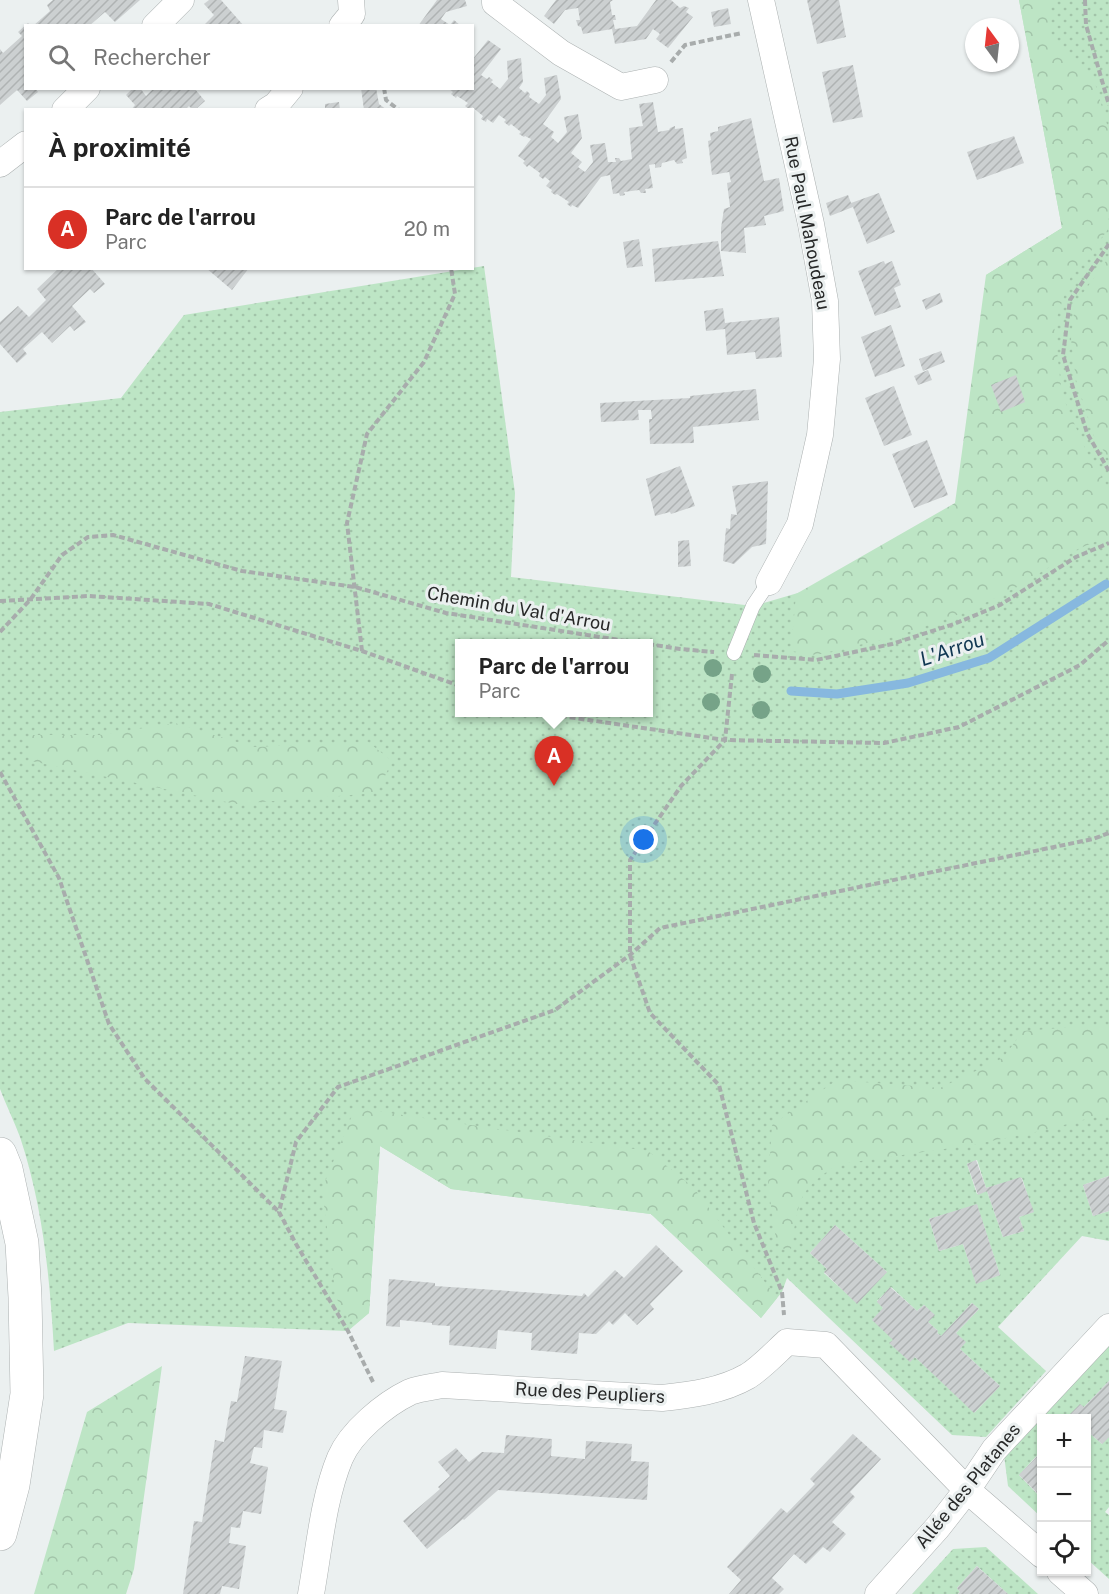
<!DOCTYPE html>
<html lang="fr">
<head>
<meta charset="utf-8">
<style>
	body { margin:0; font-family:"Public Sans",sans-serif; background:#f6f6f6; color:#222 }
	.controls { position:absolute; right:18px; bottom:18px; display:grid; overflow:hidden; border-radius:0px; box-shadow:0 2px 4px #0004 }
	.controls button { width:54px; height:54px; display:grid; place-items:center; padding:0; border:0; border-bottom:2px solid #e0e0e0; background:#fff; color:#222; font:30px sans-serif }
	.compass { position:absolute; left:965px; top:18px; width:54px; height:54px; border-radius:50%; background:#fff; box-shadow:0 2px 4px #0004; rotate:345deg }
	.you { position:absolute; left:644px; top:840px; width:21px; height:21px; margin:-15px; border:4px solid #fff; border-radius:50%; background:#1a73e8; box-shadow:0 0 0 9px #1a73e833 }
	.badge { display:grid; place-items:center; width:39px; height:39px; border-radius:50%; background:#d93025; color:#fff; font-size:20px; font-weight:700 }
	.pin { position:absolute; translate:-50% -50px; filter:drop-shadow(0 2px 3px #0008) }
	.pin::after { content:''; position:absolute; top:32px; width:21px; height:18px; background:inherit; clip-path:polygon(0 0,100% 0,50% 100%) }
	.popup { position:absolute; left:455px; top:639px; width:198px; height:78px; box-sizing:border-box; display:grid; place-content:center; border-radius:0px; background:#fff; filter:drop-shadow(0 2px 4px #0005); font-size:20px; white-space:nowrap; color:#767676 }
	.popup b { font-size:22px; color:#222 }
	.popup::after { content:''; position:absolute; left:50%; top:100%; margin-left:-12px; border:12px solid transparent; border-top-color:#fff }
	.list { margin:0; padding:0; list-style:none }
	h2 { display:flex; justify-content:space-between; align-items:center; height:78px; margin:0; padding:0 24px; font-size:26px }
	h2 small { font-size:20px; font-weight:400; color:#767676 }
	.list li { display:grid; grid-template-columns:39px 1fr auto; gap:18px; align-items:center; box-sizing:border-box; height:84px; padding:0 24px; border-top:2px solid #e0e0e0 }
	.list b { display:block; font-size:22px; white-space:nowrap }
	.list p { margin:0; font-size:20px; white-space:nowrap; color:#767676 }
	.list em { font-size:20px; font-style:normal; color:#767676 }
	.icon { flex:none; width:33px; height:33px; fill:none; stroke:currentColor; stroke-width:2; stroke-linecap:round; stroke-linejoin:round }
	.map { position:relative; flex:none; width:1109px; height:1594px; overflow:hidden }
	.search { position:absolute; background:#fff; box-shadow:0 2px 4px #0004; left:24px; top:24px; width:450px; height:66px; display:flex; align-items:center; gap:15px; box-sizing:border-box; padding:0 21px; border-radius:0px; color:#767676; font-size:22px }
	.panel { position:absolute; background:#fff; box-shadow:0 2px 4px #0004; left:24px; top:108px; width:450px; height:162px; border-radius:0px }
	.map>svg:first-child { display:block }
</style>
</head>
<body>
<div class="map">
<svg width="1109" height="1594" viewBox="0 0 1109 1594">
	<defs>
		<pattern id="green-dots" width="8" height="8" patternUnits="userSpaceOnUse" patternTransform="scale(1.5)"><rect width="8" height="8" fill="#bde5c5"/><path d="M2 2h.1M6 6h.1" fill="none" stroke="#a2c4a9" stroke-width="1.8" stroke-linecap="round"/></pattern>
		<pattern id="forest-crowns" width="20" height="18" patternUnits="userSpaceOnUse" patternTransform="scale(1.5)"><rect width="20" height="18" fill="#bde5c5"/><path d="M2 6a3 3 0 1 1 6 0M12 15a3 3 0 1 1 6 0" fill="none" stroke="#a2c4a9"/></pattern>
		<pattern id="building-hatch" width="6" height="6" patternUnits="userSpaceOnUse" patternTransform="scale(1.5)"><rect width="6" height="6" fill="#ccd0d1"/><path d="M-1 1l2-2M0 6l6-6M5 7l2-2" fill="none" stroke="#afb3b3"/></pattern>
	</defs>
	<rect width="100%" height="100%" fill="#ebf0f0"/>
	<path fill="url(#green-dots)" fill-rule="evenodd" d="M1019,0h90v1176l-26,9 10,31 16,-5v30l-27,-5 -84,91 48,44 -60,66 -34,-2 -165,-157 -5,14 -21,26 -110,-104 -200,-25 -71,-43 -11,167 -21,18 -220,-8 -74,28c-4,-72 -11,-145 -34,-214 -6,-16 -14,-32 -20,-48v-677l121,-14 63,-83 300,-49 31,227 -4,84 242,29 72,-21 248,-81 -87,-229 76,-47zM460,644h188v68h-188zM977,1160l9,28 36,-10 11,34 -14,5 5,14 -21,6 -16,-46 -10,3 -10,-30zM977,1205l23,70 -24,8 -13,-39 -24,7 -10,-32zM835,1225l52,47 -30,31 -33,-30 3,-4 -17,-16zM891,1287l26,24 7,-6 10,10 -6,7 10,9 -1,2 4,3 31,-33 7,6 -23,24 4,16 40,37 -25,26 -60,-55 -25,-14 3,-3 -10,-32 -6,-7z
		M1109,1344v37l-25,26 -13,7 4,4h-33l-1,33 -22,24 22,23v19l-33,-31 -4,-31z
		M1086,1430l16,14 7,-7v70l-4,5 4,3v64l-22,-20 -1,-98 2,-1 -2,-2z
		M986,1547l52,47h-30l-31,-28 -20,22 3,4 -2,2h-46l41,-45z"/>
	<path fill="url(#forest-crowns)" d="M1019,0h34l-3,12 1,27 44,44 14,48v83l-2,17 -36,45 -17,49 8,70 25,58 22,37v46l-31,13 -59,37 -48,24 -74,26 -81,19 -25,-4 5,-57 159,-91 31,-228 76,-47z
		M1109,257v202l-15,-23 -18,-56 -5,-41 4,-35z
		M175,723l78,24 115,-5 24,19 -15,32 -141,11 -205,-43 -1,-26h71z
		M1099,1025l10,5v83l-64,17 -73,15 -132,19c-14,7 -33,21 -39,36 -6,17 -8,38 -11,56l-14,-16 -8,-55 4,-60 65,-45 103,8 63,-30 20,-27z
		M355,1108l293,43 45,36 84,111 -16,20 -110,-104 -200,-25 -71,-43 -11,167 -15,12 -18,-27 -14,-109z
		M162,1366l-28,203 -8,25h-92l53,-182z"/>
	<g fill="none" stroke-linecap="round" stroke-linejoin="round">
		<path stroke="#87b8df" stroke-width="9" d="M791,691l46,3 71,-11 81,-25 117,-74"/>
	</g>
	<path fill="url(#building-hatch)" d="M53,0h87l-25,22 -10,-10 -16,14h-56l17,-15 -3,-6z
		M209,0h12l23,26h-41l11,-11 -10,-11z
		M437,0h28l2,6 -21,6 -5,7 9,6 4,-5 7,6h-43z
		M556,0h57l-3,2 2,13h3l1,5h-3l2,9 22,-3 19,-26h15l9,8 4,-2 5,2 -3,4 7,5 -25,31 -12,-9 4,-5 -7,-5 -7,10 -31,5 -3,-15 -29,5 -2,-7 -3,-1 -2,-6h4l-2,-12 -13,2 -11,14 -10,-8z
		M807,0h32l7,37 -29,7z
		M728,8l3,16 -17,3 -3,-15z
		M28,23l3,3h-5v62h9l3,4 -11,9 -10,-11 -17,15v-56l3,4 19,-17 -4,-4z
		M488,40l13,9 -20,26 6,4 2,-2 4,3 -2,2 9,7 8,-10 -1,-18 14,-3 2,24 -4,6 6,5 2,-2 3,3 -1,3 10,7 7,-9 -2,-17 13,-3 4,24 -18,25 11,8 -3,5 7,6 9,-11 -3,-15 14,-3 4,24 -11,15 11,9 -4,5 7,5 8,-10 -3,-17 15,-2 3,19h8l-1,-4h4l2,3 11,-2 -3,-31 14,-2 -4,-22 14,-2 5,30 11,-2 1,-2 5,-2v3l8,-1 4,30 -5,2 1,3 -6,1 -3,-4 -12,3 -1,4 -6,1v-4l-6,1 4,23 -8,1 1,4h-5l-2,-3 -15,2 1,3 -5,1 -1,-3 -6,1 -3,-19 -9,2 -23,31 -6,-3 -1,2 -4,-3 2,-2 -12,-8 -2,1 -4,-3 1,-2 -6,-4 4,-5 -5,-4 -2,2 -4,-3 1,-3 -11,-8 -2,2 -4,-4 2,-2 -7,-5 13,-17 -6,-3 -1,1 -5,-3 2,-2 -10,-8 -2,2 -5,-4 2,-2 -7,-5 -6,8 -6,-4 -1,3 -5,-3 2,-3 -11,-9 -2,3 -5,-4 3,-3 -11,-7 -1,2 -5,-4 2,-2 -5,-4h24v-28z
		M853,65l10,52 -30,6 -11,-51z
		M133,88h7l6,8 8,-8h40l11,13 -10,9h-2l-4,-4 -4,4h-54l4,-5 -9,-10z
		M361,88h15l3,16 8,6h-23z
		M339,102l1,8h-15v-6z
		M751,118l13,63 15,-3 5,33 -20,5 2,9 -22,3 2,25 -25,-2v-23l3,-19 6,-2 -3,-24 4,-1 -2,-10 -17,3 -4,-34 3,-1 -1,-7 8,-2v-4z
		M1014,136l10,27 -47,17 -10,-28z
		M879,193l16,39 -28,12 -14,-37 -23,9 -4,-13 22,-8 3,8z
		M639,239l4,27 -16,2 -4,-26z
		M718,241l6,35 -69,6 -3,-33z
		M884,261l1,3 7,-3 9,24 -7,3 7,19 -26,9 -17,-45z
		M59,268h32l14,16 -11,9 -4,-4 -18,17 14,16 -12,9 -4,-5 -18,17 -10,-11 -19,17 4,5 -10,9 -17,-19v-22l18,-16 11,11 17,-17 -9,-11z
		M206,268h43l-17,22z
		M940,293l3,9 -17,8 -4,-10z
		M723,308l2,15 54,-6 3,40 -26,2 -1,-7 -28,3 -2,-26 -19,2 -2,-20z
		M891,325l14,41 -30,11 -14,-40z
		M941,351l4,11 -22,9 -4,-12z
		M928,370l4,10 -14,5 -4,-9z
		M1016,375l9,27 -24,10 -10,-27z
		M894,386l18,49 -28,11 -19,-48z
		M756,389l3,31 -66,7 1,16 -44,1 -1,-25h3l-1,-9h-13l1,10 -38,2 -1,-19 90,-5v-2z
		M927,440l21,55 -34,13 -22,-54z
		M680,466l15,40 -24,8 -1,-2 -15,4 -9,-37z
		M768,481l-2,63 -14,3 -18,17 -11,-3 3,-33 4,1 1,-15 6,1 -5,-29z
		M689,540l2,26 -13,1v-26z
		M976,1160l10,28 35,-11 13,35 -15,5 5,14 -21,6 -16,-46 -9,4 -11,-31z
		M1109,1176v35l-16,5 -10,-31z
		M977,1204l23,71 -24,9 -13,-40 -24,7 -10,-32z
		M835,1225l52,47 -30,32 -33,-32 3,-3 -17,-16z
		M656,1245l27,26 -33,33 4,5 -17,16 -12,-12 -12,12 -4,-4 -13,13 -17,-1 -2,21 -46,-4 1,-17 -34,-3 -2,19 -47,-4 1,-19 -18,-1v-2l-32,-3v7l-14,-1 3,-47 46,4v3l147,10 2,-3 4,4 27,-27 9,8z
		M890,1287l27,24 7,-6 11,10 -7,7 10,9 -1,2 4,3 31,-33 7,6 -23,24 10,9 -6,7 40,37 -26,27 -59,-56 -5,5 -21,-19 4,-3 -21,-20 11,-12 -6,-6z
		M245,1356l37,5 -8,48 13,2 -4,22 -19,-3 -2,18 -8,-1 -4,16 18,4 -7,47 -18,-3 -3,17 -9,-1 -2,16 17,3 -7,43 -17,-3 -2,8h-37l11,-73 8,1 13,-82 9,2 7,-41 6,1z
		M1109,1381v56l-7,7 -16,-14v-12h-11l-5,-4 10,-10 4,3z
		M853,1434l28,25 -31,33 5,5 -23,25 14,12 -16,18 -7,-5 -17,17 -12,-10 -22,24 12,11 -5,5h-50l12,-14 -14,-13 54,-59 6,5 28,-29 -5,-5z
		M506,1435l46,4 -1,17 34,3 1,-18 46,3 -1,17 18,1 -2,38 -149,-10 -34,30 -1,-1 -36,30 -24,-28 37,-32 -2,-2 12,-11 -12,-14 18,-14 13,14 13,-10 22,1z
		M1042,1451v47l-23,-23z
		M977,1566l4,4 27,24h-50l2,-2 -3,-4z"/>
	<g fill="none" stroke-linecap="round" stroke-linejoin="round">
		<defs>
			<path id="service" d="M734,653l19,-47 16,-24"/>
			<path id="minor" d="M495,0v3l66,50 60,34 34,-7
				M761,0l50,224 14,77 2,58 -7,76 -20,89 -31,58
				M155,26l26,-26
				M342,26l10,-12 -1,-14
				M65,110l22,-22
				M268,110l8,-5 14,-17
				M0,164l26,-20
				M1060,1572l25,22
				M311,1594c8,-44 12,-95 29,-136 11,-26 45,-54 70,-66 10,-4 22,-5 32,-7l220,13c29,-3 60,-7 86,-22 14,-9 27,-23 39,-34l39,3 141,145 75,65
				M878,1594l60,-67 29,-37 27,-40 115,-123"/>
			<path id="secondary" d="M0,1154l6,15 16,74 3,54 2,97 -14,91 -13,49"/>
		</defs>
		<use href="#service" stroke="#acb1b1" stroke-width="15"/>
		<use href="#minor" stroke="#acb1b1" stroke-width="27"/>
		<use href="#secondary" stroke="#acb1b1" stroke-width="34"/>
		<path stroke="#a8acac" stroke-width="4" stroke-dasharray="6 3" stroke-linecap="butt" d="M1085,0l1,25 23,80
			M671,62l14,-17 57,-12
			M384,88l2,12 13,10
			M1109,244l-39,56 -7,55 24,78 22,38
			M0,601l89,-5 120,8 153,47 98,35
			M0,632l30,-32 32,-45 26,-18 25,-2 129,36 113,16 91,26 199,31
			M648,644l32,5 34,3
			M362,651l-15,-128 20,-89 57,-72 31,-68 -4,-26
			M754,655l62,5 76,-16 62,-20 46,-19 76,-48 33,-14
			M732,674l-7,66 -44,46 -51,74v95l20,58 69,72 35,138 28,69 2,23
			M534,712l191,28 159,3 75,-16 121,-62 29,-25
			M0,772l59,106 50,146 36,55 133,132
			M373,1382l-25,-51 -52,-87 -17,-32 17,-70 42,-55 217,-77 75,-55 30,-27 433,-89 16,-6"/>
		<use href="#service" stroke="#fff" stroke-width="14"/>
		<use href="#minor" stroke="#fff" stroke-width="26"/>
		<use href="#secondary" stroke="#fff" stroke-width="33"/>
	</g>
	<g fill="#76a388">
		<circle cx="713" cy="668" r="9"/>
		<circle cx="762" cy="674" r="9"/>
		<circle cx="711" cy="702" r="9"/>
		<circle cx="761" cy="710" r="9"/>
	</g>
	<g text-anchor="middle" stroke-width="6" stroke-linejoin="round" paint-order="stroke">
		<g font-size="18" fill="#272828" stroke="#ebf0f0">
			<text transform="translate(807 223) rotate(79)" y="6">Rue Paul Mahoudeau</text>
			<text transform="translate(519 609) rotate(10)" y="6">Chemin du Val d'Arrou</text>
			<text transform="translate(590 1393) rotate(3)" y="6">Rue des Peupliers</text>
			<text transform="translate(968 1486) rotate(-51)" y="6">Allée des Platanes</text>
		</g>
		<g font-size="20" font-style="italic" fill="#113752" stroke="#ebf0f0">
			<text transform="translate(952 649) rotate(-19)" y="7">L'Arrou</text>
		</g>
	</g>
</svg>
<div class="controls">
<button>+</button>
<button>−</button>
<button><svg class="icon" aria-label="locate" viewBox="0 0 24 24"><circle cx="12" cy="12" r="6"/><path d="M12 2v4M12 18v4M2 12h4M18 12h4"/></svg></button>
</div>
<svg class="compass" viewBox="-18 -18 36 36"><path d="M0-13l5 13h-10z" fill="#e53935"/><path d="M0 13l5-13h-10z" fill="#767676"/></svg>
<div class="you"></div>
<div class="pin badge" style="left:554px;top:786px">A</div>
<div class="popup"><b>Parc de l'arrou</b>Parc</div>
<div class="search"><svg class="icon" aria-label="search" viewBox="0 0 24 24"><circle cx="10" cy="10" r="6"/><path d="M15 15l6 6"/></svg>Rechercher</div>
<section class="panel">
<h2>À proximité<small></small></h2>
<ul class="list">
<li><span class="badge">A</span><div><b>Parc de l'arrou</b><p>Parc</p></div><em>20 m</em></li>
</ul>
</section>
</div>
</body>
</html>
